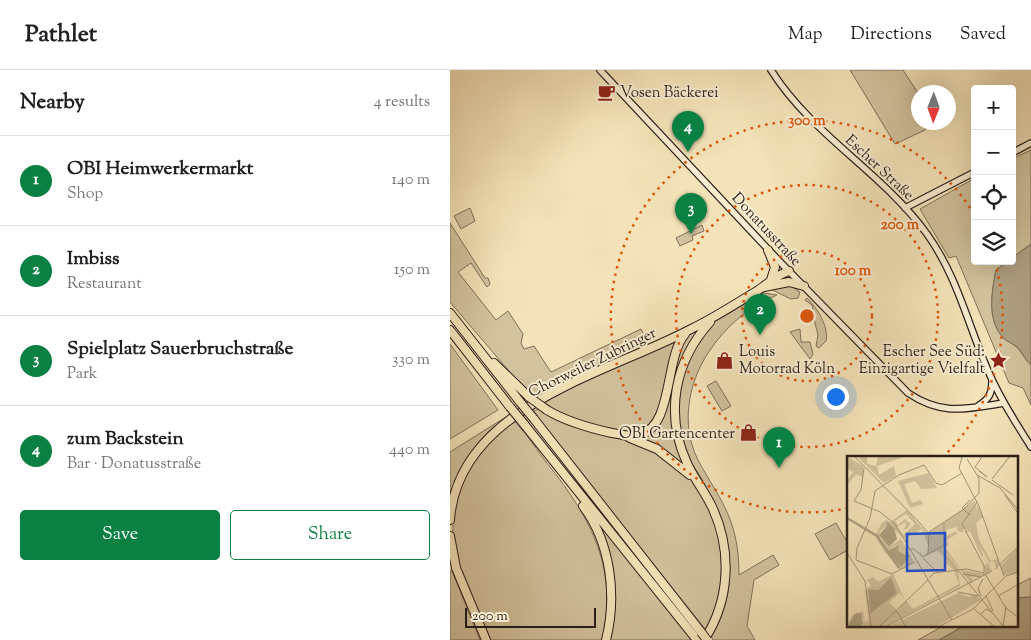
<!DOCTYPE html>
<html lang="en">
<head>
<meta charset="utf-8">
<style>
	body { margin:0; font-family:"Sorts Mill Goudy",serif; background:#f2f2f2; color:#202124 }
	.controls { position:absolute; right:15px; top:15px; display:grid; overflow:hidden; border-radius:5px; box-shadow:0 5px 20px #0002 }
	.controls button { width:45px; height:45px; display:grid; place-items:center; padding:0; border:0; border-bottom:1px solid #e0e0e0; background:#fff; color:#202124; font:25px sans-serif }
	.compass { position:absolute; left:461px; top:15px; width:45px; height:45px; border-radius:50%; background:#fff; box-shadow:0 5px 20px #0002; rotate:181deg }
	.scale { position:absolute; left:15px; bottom:12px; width:131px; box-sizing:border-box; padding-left:5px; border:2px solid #2a1e19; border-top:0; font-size:14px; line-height:18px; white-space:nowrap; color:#2a1e19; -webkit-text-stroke:4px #f8edd1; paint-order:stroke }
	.you { position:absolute; left:385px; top:326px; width:18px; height:18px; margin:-12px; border:4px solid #fff; border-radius:50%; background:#1a73e8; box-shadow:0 0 0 8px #1a73e833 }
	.badge { display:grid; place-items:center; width:32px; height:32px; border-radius:50%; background:#0b8043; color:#fff; font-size:16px; font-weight:700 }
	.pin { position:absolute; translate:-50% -41px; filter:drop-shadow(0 1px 2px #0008) }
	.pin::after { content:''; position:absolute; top:26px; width:18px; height:15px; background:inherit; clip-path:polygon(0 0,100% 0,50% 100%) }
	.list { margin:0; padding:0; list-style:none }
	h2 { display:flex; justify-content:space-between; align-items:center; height:65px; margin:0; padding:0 20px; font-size:21px }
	h2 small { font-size:16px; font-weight:400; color:#757577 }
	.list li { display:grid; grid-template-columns:32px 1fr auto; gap:15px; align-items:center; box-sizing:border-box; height:90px; padding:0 20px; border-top:1px solid #e0e0e0 }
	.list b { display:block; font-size:19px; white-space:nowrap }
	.list p { margin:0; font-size:16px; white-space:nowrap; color:#757577 }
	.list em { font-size:16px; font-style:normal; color:#757577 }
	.actions { display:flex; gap:10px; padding:15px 20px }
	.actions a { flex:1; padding:11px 0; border:1px solid #0b8043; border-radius:5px; text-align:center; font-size:18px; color:#0b8043 }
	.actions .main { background:#0b8043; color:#fff }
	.icon { flex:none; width:28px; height:28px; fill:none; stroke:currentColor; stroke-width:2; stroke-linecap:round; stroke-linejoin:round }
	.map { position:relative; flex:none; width:581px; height:570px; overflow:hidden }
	header { display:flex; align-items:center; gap:30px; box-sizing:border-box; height:70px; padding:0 25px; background:#fff; border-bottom:1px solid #e0e0e0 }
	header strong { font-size:24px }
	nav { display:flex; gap:28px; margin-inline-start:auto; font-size:18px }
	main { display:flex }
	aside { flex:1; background:#fff }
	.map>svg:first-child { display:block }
</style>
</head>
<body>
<header>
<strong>Pathlet</strong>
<nav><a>Map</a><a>Directions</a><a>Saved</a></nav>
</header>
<main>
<aside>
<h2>Nearby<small>4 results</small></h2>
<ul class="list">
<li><span class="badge">1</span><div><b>OBI Heimwerkermarkt</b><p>Shop</p></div><em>140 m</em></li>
<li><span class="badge">2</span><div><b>Imbiss</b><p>Restaurant</p></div><em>150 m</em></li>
<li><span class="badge">3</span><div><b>Spielplatz Sauerbruchstraße</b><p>Park</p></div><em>330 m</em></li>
<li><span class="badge">4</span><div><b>zum Backstein</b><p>Bar · Donatusstraße</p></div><em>440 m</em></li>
</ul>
<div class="actions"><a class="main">Save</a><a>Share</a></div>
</aside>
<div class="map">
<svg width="581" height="570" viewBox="0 0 581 570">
	<rect width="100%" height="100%" fill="#f4e3b8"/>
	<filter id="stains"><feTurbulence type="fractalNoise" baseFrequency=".004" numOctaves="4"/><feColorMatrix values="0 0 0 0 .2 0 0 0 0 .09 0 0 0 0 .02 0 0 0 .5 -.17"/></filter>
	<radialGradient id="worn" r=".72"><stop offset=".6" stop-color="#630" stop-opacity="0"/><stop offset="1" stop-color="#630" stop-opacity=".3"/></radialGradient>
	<path fill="#d2c29d" stroke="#7e705b" d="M400,0h53l15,23v29l8,1 -1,7 -30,14z
		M581,80v94l-19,14v-99z
		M525,108v83h33l-12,9c-4,21 -9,47 5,65 4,6 11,8 16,12 5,5 8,13 14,18v40l-8,-17 -14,-5 -53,-127 -7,2 -29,-49z
		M20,138l5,13 -14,8 -7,-13z
		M0,153l35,55h3l2,6 -3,3 -16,-24 -13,9 38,48 12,-9 15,23 -2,9 3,6 10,-3 17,26 90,-43 7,13 -113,55 -27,-27 -58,-68z
		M252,155l2,6 -12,5 1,4 -13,6 -4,-8z
		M339,215l11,7 -2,6 -7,1 -21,-10z
		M315,223l12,2c-29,12 -52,32 -69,58 -20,31 -27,71 -11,105 11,22 26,41 34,64 6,17 8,35 8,53l34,-20 6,10 -25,15 -7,46 8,14h-42l-2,-4c30,-48 21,-104 -6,-151 -7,-15 -19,-26 -24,-43 -10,-38 -1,-88 29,-116 16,-15 35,-24 55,-33z
		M357,228c10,10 22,28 19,43l-7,7 -3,-2 2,-11 -4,-16 1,-1 -3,-13 -7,-5z
		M255,255l-31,66 13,76 -23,-17 -25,-12 13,-7 26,-82 10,-15z
		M350,259l1,13h9l3,12 -3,5 -20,-27z
		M229,269l-19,70 -7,16 -19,9 -45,-10 -28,-10 -18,-12 44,-23z
		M0,274l48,66 -48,29z
		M266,311l15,25 -9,5 -15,-25z
		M88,339c9,5 19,12 30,16 29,10 59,13 87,27 65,31 83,117 51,178l-174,-218z
		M59,345c-6,6 -15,11 -21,17 -20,19 -31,43 -38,69v-49z
		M62,350c12,9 22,26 31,38 46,57 76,107 59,182h-113l-29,-67 -7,-36v-21l2,-15 16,-39z
		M386,453l12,21v6l-18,10 -15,-26z
		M150,455l92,115h-83c5,-26 8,-52 3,-78 -3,-13 -11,-26 -12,-37z
		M0,501h2l28,69h-30z
		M581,508v19l-14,1v-13z
		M493,556h21l-25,14h-21z"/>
	<path fill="#afa082" stroke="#7a6c58" d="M581,174v121c-6,-5 -9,-13 -14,-18 -5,-4 -12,-6 -16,-12 -14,-18 -9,-44 -5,-65l12,-9h4v-3z
		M581,527v43h-92l25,-14h53v-28z"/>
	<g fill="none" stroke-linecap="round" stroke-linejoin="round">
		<defs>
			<path id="secondary" d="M150,0l181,193 127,130c34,23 58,16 96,10
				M321,0c41,65 111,102 156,164 28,39 39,83 57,127 12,31 30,59 47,86
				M562,83l19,-10
				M455,138l70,-36
				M528,336c11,-7 14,-12 14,-25"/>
			<path id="highway" d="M318,180l7,17 -4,13
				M314,217l25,-5 15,4
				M0,243l70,89
				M0,260l60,77
				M44,293l35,34
				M97,340c20,12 42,18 65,23 9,1 18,5 27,2 35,-8 25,-77 46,-101
				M84,349l167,213
				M74,354l173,216
				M180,368l27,11 33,26
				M133,436c28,37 34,90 23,134
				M0,450c8,-114 157,-146 241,-191 23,-11 44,-25 66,-38 11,-7 19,-16 32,-20
				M0,466l6,32 30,72
				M254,570c26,-39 28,-89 9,-131 -7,-16 -19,-30 -26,-46 -23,-50 -12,-102 23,-141"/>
		</defs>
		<use href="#secondary" stroke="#2a1e19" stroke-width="8"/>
		<use href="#highway" stroke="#2a1e19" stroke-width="10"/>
		<use href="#secondary" stroke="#f8edd1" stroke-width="5.5"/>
		<use href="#highway" stroke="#f4e3b8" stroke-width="8"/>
		<defs>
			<path id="highway-bridge" d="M79,327l18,13
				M70,332l14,17
				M60,337l14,17
				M251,562l6,8"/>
		</defs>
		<use href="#highway-bridge" stroke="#2a1e19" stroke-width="10" stroke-linecap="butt"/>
		<use href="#highway-bridge" stroke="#f4e3b8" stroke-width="8"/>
	</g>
	<g fill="none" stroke="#de560d" stroke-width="2.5" stroke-dasharray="2.5 5">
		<circle cx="357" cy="246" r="65"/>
		<circle cx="357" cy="246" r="131"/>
		<path d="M398 438A196 196 0 1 1 524 144M545 192A196 196 0 0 1 493 387"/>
	</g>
	<defs>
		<symbol id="cafe-bare" viewBox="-9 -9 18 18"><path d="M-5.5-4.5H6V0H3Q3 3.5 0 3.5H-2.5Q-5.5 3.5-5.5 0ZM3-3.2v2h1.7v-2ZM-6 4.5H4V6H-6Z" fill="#8f2418" stroke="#f8edd1" stroke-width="2.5" paint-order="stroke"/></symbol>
		<symbol id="shop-bare" viewBox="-9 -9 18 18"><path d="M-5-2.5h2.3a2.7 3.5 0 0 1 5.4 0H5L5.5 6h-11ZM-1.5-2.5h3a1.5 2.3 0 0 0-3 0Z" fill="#8f2418" stroke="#f8edd1" stroke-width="2.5" paint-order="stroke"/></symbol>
		<symbol id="sight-bare" viewBox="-9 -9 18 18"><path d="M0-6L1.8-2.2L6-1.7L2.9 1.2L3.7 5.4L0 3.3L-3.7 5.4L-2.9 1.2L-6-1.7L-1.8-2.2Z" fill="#8f2418" stroke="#f8edd1" stroke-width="2.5" paint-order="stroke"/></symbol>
	</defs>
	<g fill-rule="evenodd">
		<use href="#cafe-bare" x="144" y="10" width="25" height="25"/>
		<use href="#shop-bare" x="262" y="278" width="25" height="25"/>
		<use href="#sight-bare" x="536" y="278" width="25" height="25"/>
		<use href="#shop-bare" x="286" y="350" width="25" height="25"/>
	</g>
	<g text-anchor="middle" stroke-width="4" stroke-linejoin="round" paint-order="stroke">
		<g font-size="15" fill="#2a1e19" stroke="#f8edd1" text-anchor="start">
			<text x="170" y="27">Vosen Bäckerei</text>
			<text x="289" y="286">Louis<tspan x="289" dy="17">Motorrad Köln</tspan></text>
			<text x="535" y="286" text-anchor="end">Escher See Süd:<tspan x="535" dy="17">Einzigartige Vielfalt</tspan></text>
			<text x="285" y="368" text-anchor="end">OBI Gartencenter</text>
		</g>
		<g font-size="15" fill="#2a1e19" stroke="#f8edd1">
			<text transform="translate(430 97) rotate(43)" y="5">Escher Straße</text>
			<text transform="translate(317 159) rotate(47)" y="5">Donatusstraße</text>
			<text transform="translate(142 292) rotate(-26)" y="5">Chorweiler Zubringer</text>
		</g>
	</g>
	<g transform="translate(397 386)">
		<rect width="171" height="171" fill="#f4e3b8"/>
		<path d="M14,0h6v8l9,2 2,-10h29l-30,10 2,9 15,-9 2,10 -12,7 -25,-25zM0,1l16,9v11l-7,-3 -7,9 -2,-2 6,-9 -6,-4zM82,17l8,15 -16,1 -6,-8 -11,3 8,19 9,-3 2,4 -13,4 -12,-27zM129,44l-8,17 8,-14v9l1,-8 6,13 -7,6 3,17 12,21 7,-2 1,5 -3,3 -2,-6 -4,1 3,6 -15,-25 5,11 -1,3 -12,-26 -5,2 2,-4h-4v4l-5,-2 -2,-4 -10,3 1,6 9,-5 1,3 -10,6 2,5 -4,2 16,23 24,4 -1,-8 4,-3 -4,-7 7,11 -3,-3 4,7 -6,4 -17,2 4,1 -2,5 -42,-50zM60,54l51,61 2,15 -76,41h-25l5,-6 -4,-9 -13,14 6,-12 10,-3 2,11 4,-2 -4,-30 6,-5 -4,-5 6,-3 5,5 15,-8 12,26 -5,-7 -11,9 8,9 9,-10 7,8 46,-25 -5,-14 -10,-9v-4l-6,-6 -14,5 -1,1 -2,-2 -1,-2 1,-1 1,4 4,-2 3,-6 -7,-19 -17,10 -9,-8 -3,2 1,-5 -8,-7 1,5 -8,6 1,6 9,9 12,-8 13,23 -14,8 -16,-19 -9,-15 4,-8 4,-6 4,-2 3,2zM59,58l9,10 -12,11 -6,-8 8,-5 1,4 -3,3h4l4,-5 -6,-5 -7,6 -3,-4zM53,89l-4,2 2,5 7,3 2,-3 3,4 -9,11 -14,-15 6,-5zM44,121l6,16 -27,21 -2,-25 10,1zM171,92v25l-14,2 -3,-9zM111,137l11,4 6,-2 6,5 -45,27h-49z" fill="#d2c29d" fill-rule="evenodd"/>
		<path d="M39,65l8,7 3,11 -8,8 -10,-12 8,-9zM52,89l-1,6 7,4 2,-3 3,4 -9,11 -14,-16zM44,121l6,16 -27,21 -2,-25 10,1zM14,157l2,10 -4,4h-12l8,-13z" fill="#afa082"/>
		<path fill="none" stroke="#afa082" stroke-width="2.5" d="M0,62l30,18 22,32"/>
		<path fill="none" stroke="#a39478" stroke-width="1" d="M7,0l65,66 85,105M115,1l-3,11 20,38 25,70M132,15l8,6 -12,-10 7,-10M130,19l23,13 19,23M145,23l18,-23M145,24l21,15M158,39l12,17M7,45l7,-11 3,-22M7,45l26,11 15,12 57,96M130,46l-15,22 22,42v7M123,59l-8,-7 8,-8M62,93h5l9,8M0,97l18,28 6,46M81,98l1,-22 35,-23 15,-16v-15l-12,-19M76,101l21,-12v-21M76,102l15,15M68,106l-23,12 -36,-14 1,-12 13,-30 5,-27 24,-16 25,-10 12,18 6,2 20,-12M148,113l24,-23M116,118l18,3M138,118l21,34 13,10M82,122l5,-5 32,-4 18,4M111,136l20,4M134,140l-3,-8 5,-9M139,140l7,15M151,140l21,-12M127,153l21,18M49,154l10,17M133,159l6,-6 6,3M156,170l3,-19M32,171l49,-47M38,171l107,-56M91,171l35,-18 33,-33 13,-4"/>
		<path fill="#1d4ed8" fill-opacity="0.15" stroke="#1d4ed8" stroke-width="2.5" d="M98,77v37l-38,1v-37z"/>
		<rect width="171" height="171" fill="none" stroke="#2a1e19" stroke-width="2.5"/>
	</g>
	<circle cx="357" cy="246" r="8" fill="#de560d" stroke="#f8edd1" stroke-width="2.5"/>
	<g font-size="15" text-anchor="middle" font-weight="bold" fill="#de560d" stroke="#f8edd1" stroke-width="4" stroke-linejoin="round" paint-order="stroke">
		<text x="357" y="55">300 m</text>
		<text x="450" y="159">200 m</text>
		<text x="403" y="205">100 m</text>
	</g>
	<rect width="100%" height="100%" filter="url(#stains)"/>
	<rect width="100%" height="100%" fill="url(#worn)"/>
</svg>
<div class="controls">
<button>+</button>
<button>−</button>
<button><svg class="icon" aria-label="locate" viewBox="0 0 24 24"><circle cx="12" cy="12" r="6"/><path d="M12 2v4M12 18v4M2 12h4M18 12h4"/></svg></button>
<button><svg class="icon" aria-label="layers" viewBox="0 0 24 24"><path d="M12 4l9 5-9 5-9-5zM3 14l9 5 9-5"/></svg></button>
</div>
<svg class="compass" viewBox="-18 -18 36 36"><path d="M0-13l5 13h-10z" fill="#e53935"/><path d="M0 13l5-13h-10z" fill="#757577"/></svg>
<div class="scale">200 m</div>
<div class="you"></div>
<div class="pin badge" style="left:329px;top:398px">1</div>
<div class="pin badge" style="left:310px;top:265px">2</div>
<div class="pin badge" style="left:241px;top:164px">3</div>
<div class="pin badge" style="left:238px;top:82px">4</div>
</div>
</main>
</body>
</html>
